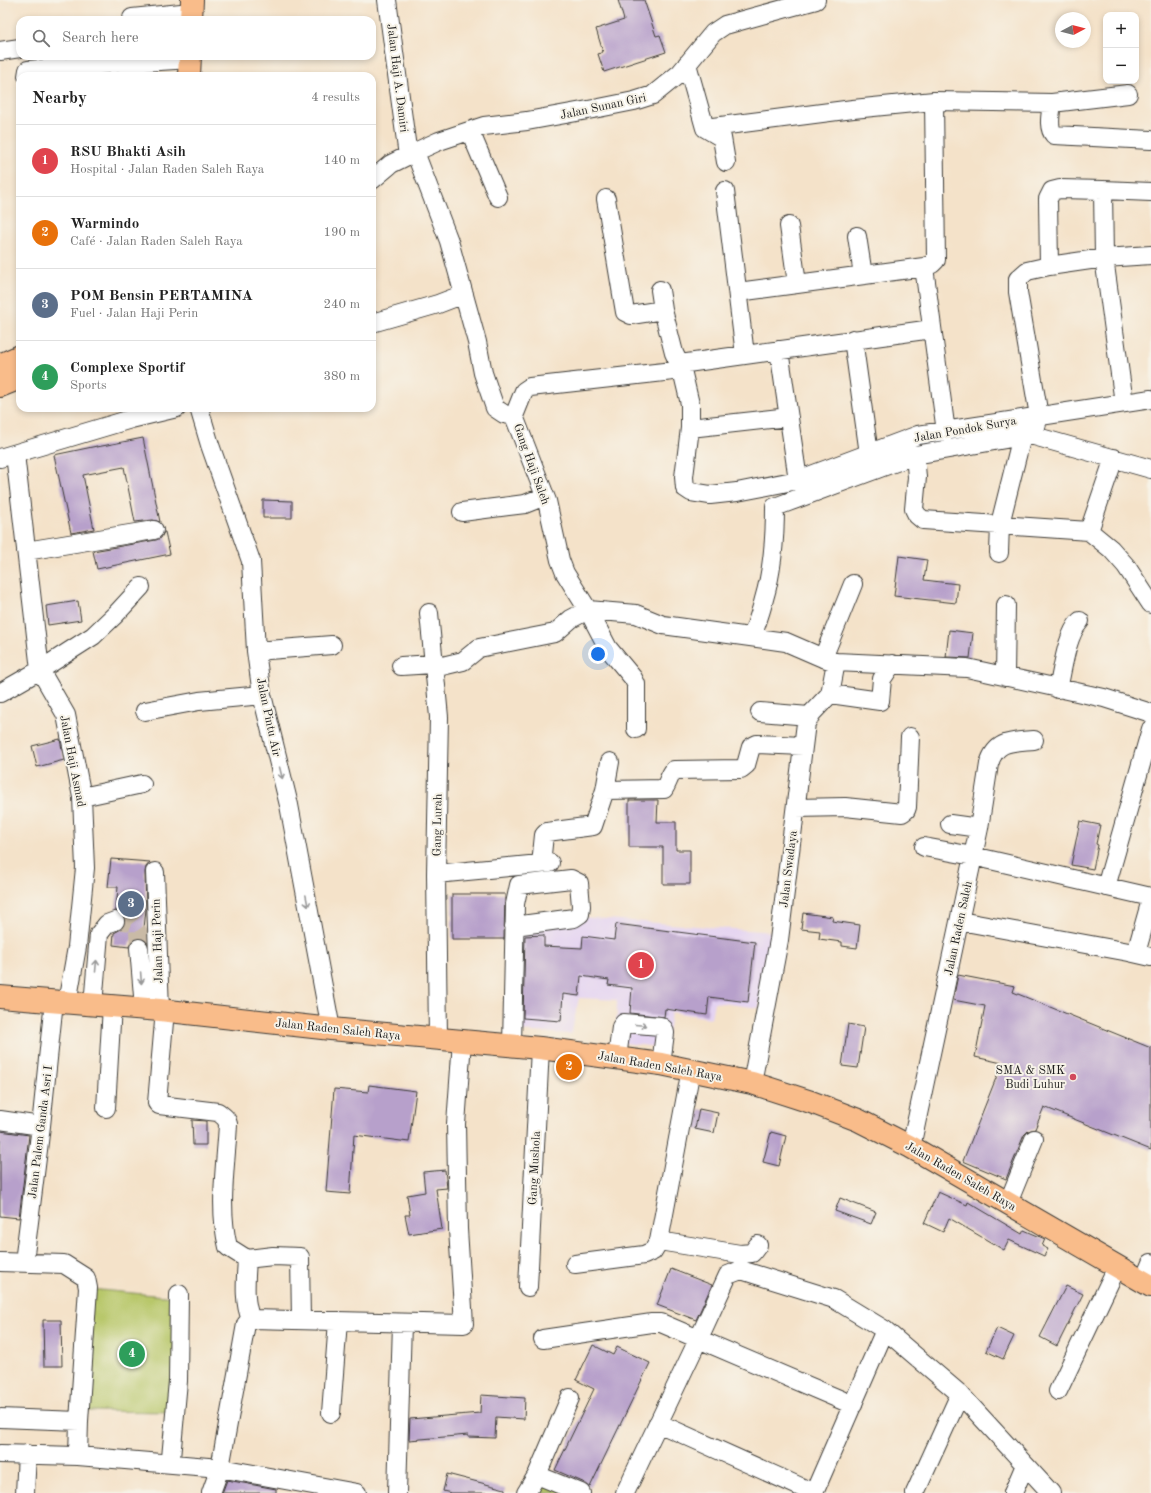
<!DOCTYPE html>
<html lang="en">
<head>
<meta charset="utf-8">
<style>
	body { margin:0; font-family:"Old Standard TT",serif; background:#f6f6f6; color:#222 }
	.controls { position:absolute; right:12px; top:12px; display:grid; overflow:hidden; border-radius:8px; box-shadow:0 2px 6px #0003 }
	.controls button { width:36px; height:36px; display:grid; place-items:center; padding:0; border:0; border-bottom:1px solid #e0e0e0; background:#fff; color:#222; font:20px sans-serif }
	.compass { position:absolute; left:1055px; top:12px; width:36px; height:36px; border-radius:50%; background:#fff; box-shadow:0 2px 6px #0003; rotate:83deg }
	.you { position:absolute; left:598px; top:654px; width:14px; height:14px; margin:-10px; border:3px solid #fff; border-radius:50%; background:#1a73e8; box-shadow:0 0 0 6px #1a73e833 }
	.badge { display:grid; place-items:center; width:26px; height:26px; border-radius:50%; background:#d1495b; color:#fff; font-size:13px; font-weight:700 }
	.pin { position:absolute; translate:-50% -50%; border:2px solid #fff; box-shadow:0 1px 4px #0006 }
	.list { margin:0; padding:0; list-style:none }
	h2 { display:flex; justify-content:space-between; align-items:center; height:52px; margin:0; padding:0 16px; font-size:17px }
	h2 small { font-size:13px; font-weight:400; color:#767676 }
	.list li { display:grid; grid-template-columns:26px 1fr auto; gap:12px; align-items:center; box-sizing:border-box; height:72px; padding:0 16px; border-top:1px solid #e0e0e0 }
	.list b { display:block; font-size:15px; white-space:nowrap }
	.list p { margin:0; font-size:13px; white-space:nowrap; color:#767676 }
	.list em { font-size:13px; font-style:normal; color:#767676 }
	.icon { flex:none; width:22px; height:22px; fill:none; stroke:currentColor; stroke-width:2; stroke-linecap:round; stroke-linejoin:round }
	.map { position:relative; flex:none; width:1151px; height:1493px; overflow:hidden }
	.search { position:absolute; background:#fff; box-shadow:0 2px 6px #0003; left:16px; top:16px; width:360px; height:44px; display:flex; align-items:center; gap:10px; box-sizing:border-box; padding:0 14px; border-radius:12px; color:#767676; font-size:15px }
	.panel { position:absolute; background:#fff; box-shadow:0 2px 6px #0003; left:16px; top:72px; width:360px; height:340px; border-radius:12px }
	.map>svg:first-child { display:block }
</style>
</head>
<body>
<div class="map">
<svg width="1151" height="1493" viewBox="0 0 1151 1493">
	<rect width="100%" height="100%" fill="#f7f3e8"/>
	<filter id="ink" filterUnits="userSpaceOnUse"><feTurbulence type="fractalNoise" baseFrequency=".025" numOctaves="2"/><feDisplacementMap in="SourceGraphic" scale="8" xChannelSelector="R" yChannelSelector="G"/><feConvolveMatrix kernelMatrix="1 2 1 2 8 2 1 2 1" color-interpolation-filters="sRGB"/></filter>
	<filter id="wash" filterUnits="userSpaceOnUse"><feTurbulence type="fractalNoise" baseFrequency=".012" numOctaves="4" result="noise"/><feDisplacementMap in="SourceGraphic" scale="16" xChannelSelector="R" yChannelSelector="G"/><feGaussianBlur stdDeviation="0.9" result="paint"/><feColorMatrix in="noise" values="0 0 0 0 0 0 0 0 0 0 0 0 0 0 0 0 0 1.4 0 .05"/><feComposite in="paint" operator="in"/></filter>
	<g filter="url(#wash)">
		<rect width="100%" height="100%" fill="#f4e2c9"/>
		<path fill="#e4d3f2" d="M581,917l191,15 -13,76 -45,-6 -3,16 -40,-6 -5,36 -50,-6 1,-42 -38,-2 -8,36 -55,-3 1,-101z"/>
		<path fill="#b8c76a" stroke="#6a7243" d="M90,1289l85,8 -1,115 -86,-1z
			M549,1482l27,11h-43z"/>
		<g id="blocks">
			<path fill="#b7a0cb" d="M618,0h26l12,36 4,-1 6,17 -62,20 -6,-18 5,-2 -7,-23 28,-9z
				M143,438l17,84 -7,-2 -18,2 -11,-55 -41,8 11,54 -23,4 -17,-78 43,-9v1z
				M263,500l29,1v17h-29z
				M164,532h1l5,22 -73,15 -4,-18 63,-11 5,-2z
				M899,556l28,4 -3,20 34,4 -2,19 -62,-7z
				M78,601l3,19 -33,5 -2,-19z
				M949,630l24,3 -3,25 -24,-1z
				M60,739l4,21 -27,7 -5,-21z
				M629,800h29l-1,22h19v28h14v34h-27v-37h-34z
				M1080,821l20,4 -4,19 2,1 -5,24 -22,-4z
				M111,859l39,3 -4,5 -1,5 1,37 -3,29h-4l-6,1 -3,4 -1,4 -16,-2 1,-12 9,-5 2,-6v-4l-3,-5 -6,-2 2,-24h-10z
				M452,894h53l-1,45h-52z
				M803,913l30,4 -1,4 28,4 -3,23 -15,-2v-4l-23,-3 1,-8 -19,-2z
				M616,924l139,18 -7,60 -39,-5 -2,18 -42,-6 -1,8 -34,-4 2,-25 -24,-3 1,-5 -28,-4 -2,20 -16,-2 -2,27 -38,-3 2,-82 19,-1v11l38,2 1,-12 31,4z
				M958,975l57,11 -2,6 138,56v102l-107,-43 -9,22 -7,2 -4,4 -18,44 -43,-18 39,-98 -27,-6 10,-51 -32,-6z
				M848,1024l16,3 -6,41 -16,-2z
				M369,1085l47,6 -7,51 -55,-7 -4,59 -24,-2 8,-103 34,3z
				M699,1109l19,4 -4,20 -19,-4z
				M192,1120l14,1v24h-13z
				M0,1131l29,4 -10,83 -19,-2z
				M771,1132l15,4 -7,30 -16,-4z
				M445,1170l2,18 -11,1 6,40 -33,5 -4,-19h5l-3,-20 18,-3 -2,-20z
				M938,1192l29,13 1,-3 54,32 2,-4 21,9 -3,7 6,3 -4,7 -35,-16 -5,10 -55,-32 -6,14 -19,-9z
				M840,1198l36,14 -5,12 -36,-13z
				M671,1269l41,16 -16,35 -39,-15z
				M1066,1286l17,8 -26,52 -17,-9z
				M43,1320h18l1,46h-18z
				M997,1328l17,8 -11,23 -17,-8z
				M593,1345l20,10 4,-8 33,16 -60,124 -5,-4 -30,-13 39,-81 -18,-9z
				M481,1395l44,3 -1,21 -28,-2 -1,21 -27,-1v-2l-59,5 1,-21 70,-6z
				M447,1474l58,15v4h-54l-8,-2z
				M227,1480l49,9v4h-54z"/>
		</g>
	</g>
	<g filter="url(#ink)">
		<use href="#blocks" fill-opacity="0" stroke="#3c3a36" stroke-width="1"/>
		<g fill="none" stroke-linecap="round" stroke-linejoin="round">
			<path stroke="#c9baa6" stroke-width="18" stroke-dasharray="18 9" stroke-linecap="butt" d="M115,921l4,-1 12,2 7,9 1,17"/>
			<defs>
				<path id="minor" d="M387,0l21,156
					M132,20v-2l59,-6
					M0,51l20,-3
					M687,64l18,64 17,10 4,24
					M27,76l1,-6 10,-1 152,-10
					M934,101l118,2 76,-9
					M1052,103c-1,10 -5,24 2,32l97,5
					M705,128l148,-19 81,-8 2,159 -4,4 -8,3 -186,25
					M470,131l28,66
					M415,152l34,89 28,101 6,31 12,35 9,6 10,2 33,85 13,59 5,13 23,37 20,38 25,30 3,6v45
					M372,180l19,-16 24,-12 24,-11 45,-15 43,-5 72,-13 35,-7 19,-6 27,-22 33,-40 12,-8 91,-25
					M1103,190l1,68 20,145
					M725,191l20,164
					M606,199l19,113 6,3 32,-5
					M789,226l8,58
					M857,236l6,39
					M1049,266l-1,-67 4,-8 8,-2 43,1 48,2
					M924,267l22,165
					M660,290l3,20 11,43 8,17 8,34v24l-6,49 1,11 6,4 19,3 27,-3 61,-12 120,-45 233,-36
					M372,323l66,-19 26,-10
					M853,339l16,115
					M779,350l19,130
					M680,364l252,-35
					M199,408l11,37 41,116 5,90 6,44 27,110 42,224
					M514,416l10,-25 6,-4 152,-17
					M1036,427l3,-11 -21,-124v-13l9,-8 22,-5 55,-8 47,-3
					M690,428l99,-11
					M15,454l25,216 26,45 16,82 3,71 -8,79 -10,56
					M0,458l131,-39 46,-11
					M1151,469l-117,-33h-12l-107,19 2,22 -3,32 3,6 6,5 166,11 22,18 15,17 25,38
					M462,512l63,-8 20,-8
					M1089,531l25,-73
					M26,551l128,-21
					M999,553l1,-29 22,-88
					M429,613l10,104 -3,157 2,164
					M752,637c4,-12 9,-25 12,-38 9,-30 11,-62 11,-92l140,-52
					M256,651l76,-6
					M823,658l30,-74
					M401,666l32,-2
					M434,668l29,-7 16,-13 76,-15 16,-14 17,-9 48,4 27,11 123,17 37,16 13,4 131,6 137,30 47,15
					M1005,677l1,-72
					M1058,689c5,-20 8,-53 22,-68
					M0,693l40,-23 53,-34 23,-22 25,-27
					M830,694l50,7 2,-22 10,-15
					M145,711l54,-10 63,-6
					M760,712l49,4
					M605,790l5,-28
					M82,797l60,-13
					M796,808l49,-1 57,6 4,-3 1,-3 3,-70
					M950,824l29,4
					M924,847l49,9 178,41
					M541,864l3,-29 3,-3 46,-6 12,-36 59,-1c4,-6 5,-13 10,-19l67,-1 5,-4 5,-18 6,-3 46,2
					M155,872l5,138
					M436,874l114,-11
					M1106,887l45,-158
					M960,921l169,31 22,5
					M139,948l5,60
					M1136,953l15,-53
					M93,1005l6,-71 8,-10 8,-3
					M165,1010l-8,93 2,2 59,7c5,4 9,6 10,12 -2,41 -10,83 0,123l19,12c-1,19 -4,42 4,60
					M512,1045l3,-141 4,-19 52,-6 8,4 2,23 -1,8 -6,4 -60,8
					M617,1058l4,-31 3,-4 36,3 4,3 1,4 -4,31
					M691,1069l-32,172 81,13 12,-1 6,-8
					M752,1083l27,-143 27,-217 6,-10 18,-19 6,-32
					M106,1108l6,-102
					M0,1120l41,6
					M911,1147l68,-319 10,-64c7,-24 23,-22 45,-24
					M1008,1203l26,-64
					M247,1259l26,-3 27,1 1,63
					M0,1262l64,2 22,14 2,10 -9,133 -1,35
					M24,1262l17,-136 13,-125
					M575,1264l69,-9 9,-4 6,-10
					M1143,1282l8,-19
					M528,1287l12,-239
					M543,1339l109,-16h9l192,82
					M1058,1391l59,-124
					M331,1413l7,-92
					M0,1418l79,3
					M658,1423l156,70
					M0,1454l78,2 142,12 137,25
					M171,1458l7,-77 1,-87
					M537,1475l33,-77
					M25,1493l2,-39
					M211,1493l9,-25 26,-144 5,-5 213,5 -6,-95 -2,-105 6,-83
					M397,1493l5,-170
					M526,1493l11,-18 44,18
					M625,1493l74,-155 29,-63 13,-5 93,29 51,31 75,64 91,99
					M814,1493l71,-163
					M915,1493l45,-99
					M1013,1493l12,-28"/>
				<path id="major" d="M191,20l1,-20
					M189,76l1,-20
					M0,365l20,-9
					M0,386l20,-8
					M0,997l160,13 171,19 209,19 121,16 91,19 59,19 47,18 53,27 240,139"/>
			</defs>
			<use href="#minor" stroke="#3c3a36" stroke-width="20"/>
			<use href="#major" stroke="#3c3a36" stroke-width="24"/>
			<use href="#minor" stroke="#fff" stroke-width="18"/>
			<use href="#major" stroke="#f9bc8a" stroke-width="22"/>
		</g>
		<defs><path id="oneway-shaft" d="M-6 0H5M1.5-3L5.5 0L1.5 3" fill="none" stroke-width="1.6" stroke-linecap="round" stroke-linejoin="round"/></defs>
		<g stroke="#999">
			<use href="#oneway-shaft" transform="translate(281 773) rotate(76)"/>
			<use href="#oneway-shaft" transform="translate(307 901) rotate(79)"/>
			<use href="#oneway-shaft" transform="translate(96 966) rotate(-85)"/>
			<use href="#oneway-shaft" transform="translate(141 978) rotate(86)"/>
			<use href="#oneway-shaft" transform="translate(641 1025) rotate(5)"/>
		</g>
	</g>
	<circle fill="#d1495b" stroke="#f7f3e8" stroke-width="1.5" cx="1073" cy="1077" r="4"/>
	<g text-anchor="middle" stroke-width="4" stroke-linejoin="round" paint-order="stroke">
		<g font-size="12" fill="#1c1c1c" stroke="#f7f3e8">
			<text transform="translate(398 78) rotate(83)" y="4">Jalan Haji A. Damiri</text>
			<text transform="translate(603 106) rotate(-12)" y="4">Jalan Sunan Giri</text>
			<text transform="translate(965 429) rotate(-10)" y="4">Jalan Pondok Surya</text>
			<text transform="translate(532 464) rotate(70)" y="4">Gang Haji Saleh</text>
			<text transform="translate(269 717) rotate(78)" y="4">Jalan Pintu Air</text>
			<text transform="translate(73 761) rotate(79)" y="4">Jalan Haji Asmad</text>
			<text transform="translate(437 825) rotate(-89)" y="4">Gang Lurah</text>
			<text transform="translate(788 869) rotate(-83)" y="4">Jalan Swadaya</text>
			<text transform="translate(958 928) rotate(-78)" y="4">Jalan Raden Saleh</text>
			<text transform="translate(157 941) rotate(-92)" y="4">Jalan Haji Perin</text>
			<text transform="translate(338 1029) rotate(6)" y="4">Jalan Raden Saleh Raya</text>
			<text transform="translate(660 1066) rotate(10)" y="4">Jalan Raden Saleh Raya</text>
			<text transform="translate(40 1132) rotate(-83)" y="4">Jalan Palem Ganda Asri I</text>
			<text transform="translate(534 1168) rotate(-87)" y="4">Gang Mushola</text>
			<text transform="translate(961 1176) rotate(30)" y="4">Jalan Raden Saleh Raya</text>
		</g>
		<g font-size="12" fill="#1c1c1c" stroke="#f7f3e8" text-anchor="end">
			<text x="1065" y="1074">SMA &amp; SMK<tspan x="1065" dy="14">Budi Luhur</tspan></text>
		</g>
	</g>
</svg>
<div class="controls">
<button>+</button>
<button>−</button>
</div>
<svg class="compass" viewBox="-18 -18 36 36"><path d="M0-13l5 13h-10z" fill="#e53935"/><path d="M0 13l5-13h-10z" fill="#767676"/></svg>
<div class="you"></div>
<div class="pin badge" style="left:641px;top:965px;background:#e0444e">1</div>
<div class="pin badge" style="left:569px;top:1067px;background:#e8710a">2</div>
<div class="pin badge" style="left:131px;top:904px;background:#5c6f8a">3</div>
<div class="pin badge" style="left:132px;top:1354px;background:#2e9e5b">4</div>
<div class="search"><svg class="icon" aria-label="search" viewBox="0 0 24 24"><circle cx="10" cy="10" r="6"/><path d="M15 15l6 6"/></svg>Search here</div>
<section class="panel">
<h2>Nearby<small>4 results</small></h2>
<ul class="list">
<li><span class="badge" style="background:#e0444e">1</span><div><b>RSU Bhakti Asih</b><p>Hospital · Jalan Raden Saleh Raya</p></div><em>140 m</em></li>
<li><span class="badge" style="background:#e8710a">2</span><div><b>Warmindo</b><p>Café · Jalan Raden Saleh Raya</p></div><em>190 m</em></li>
<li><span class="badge" style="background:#5c6f8a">3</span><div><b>POM Bensin PERTAMINA</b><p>Fuel · Jalan Haji Perin</p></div><em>240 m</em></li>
<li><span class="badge" style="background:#2e9e5b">4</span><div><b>Complexe Sportif</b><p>Sports</p></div><em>380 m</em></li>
</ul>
</section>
</div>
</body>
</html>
